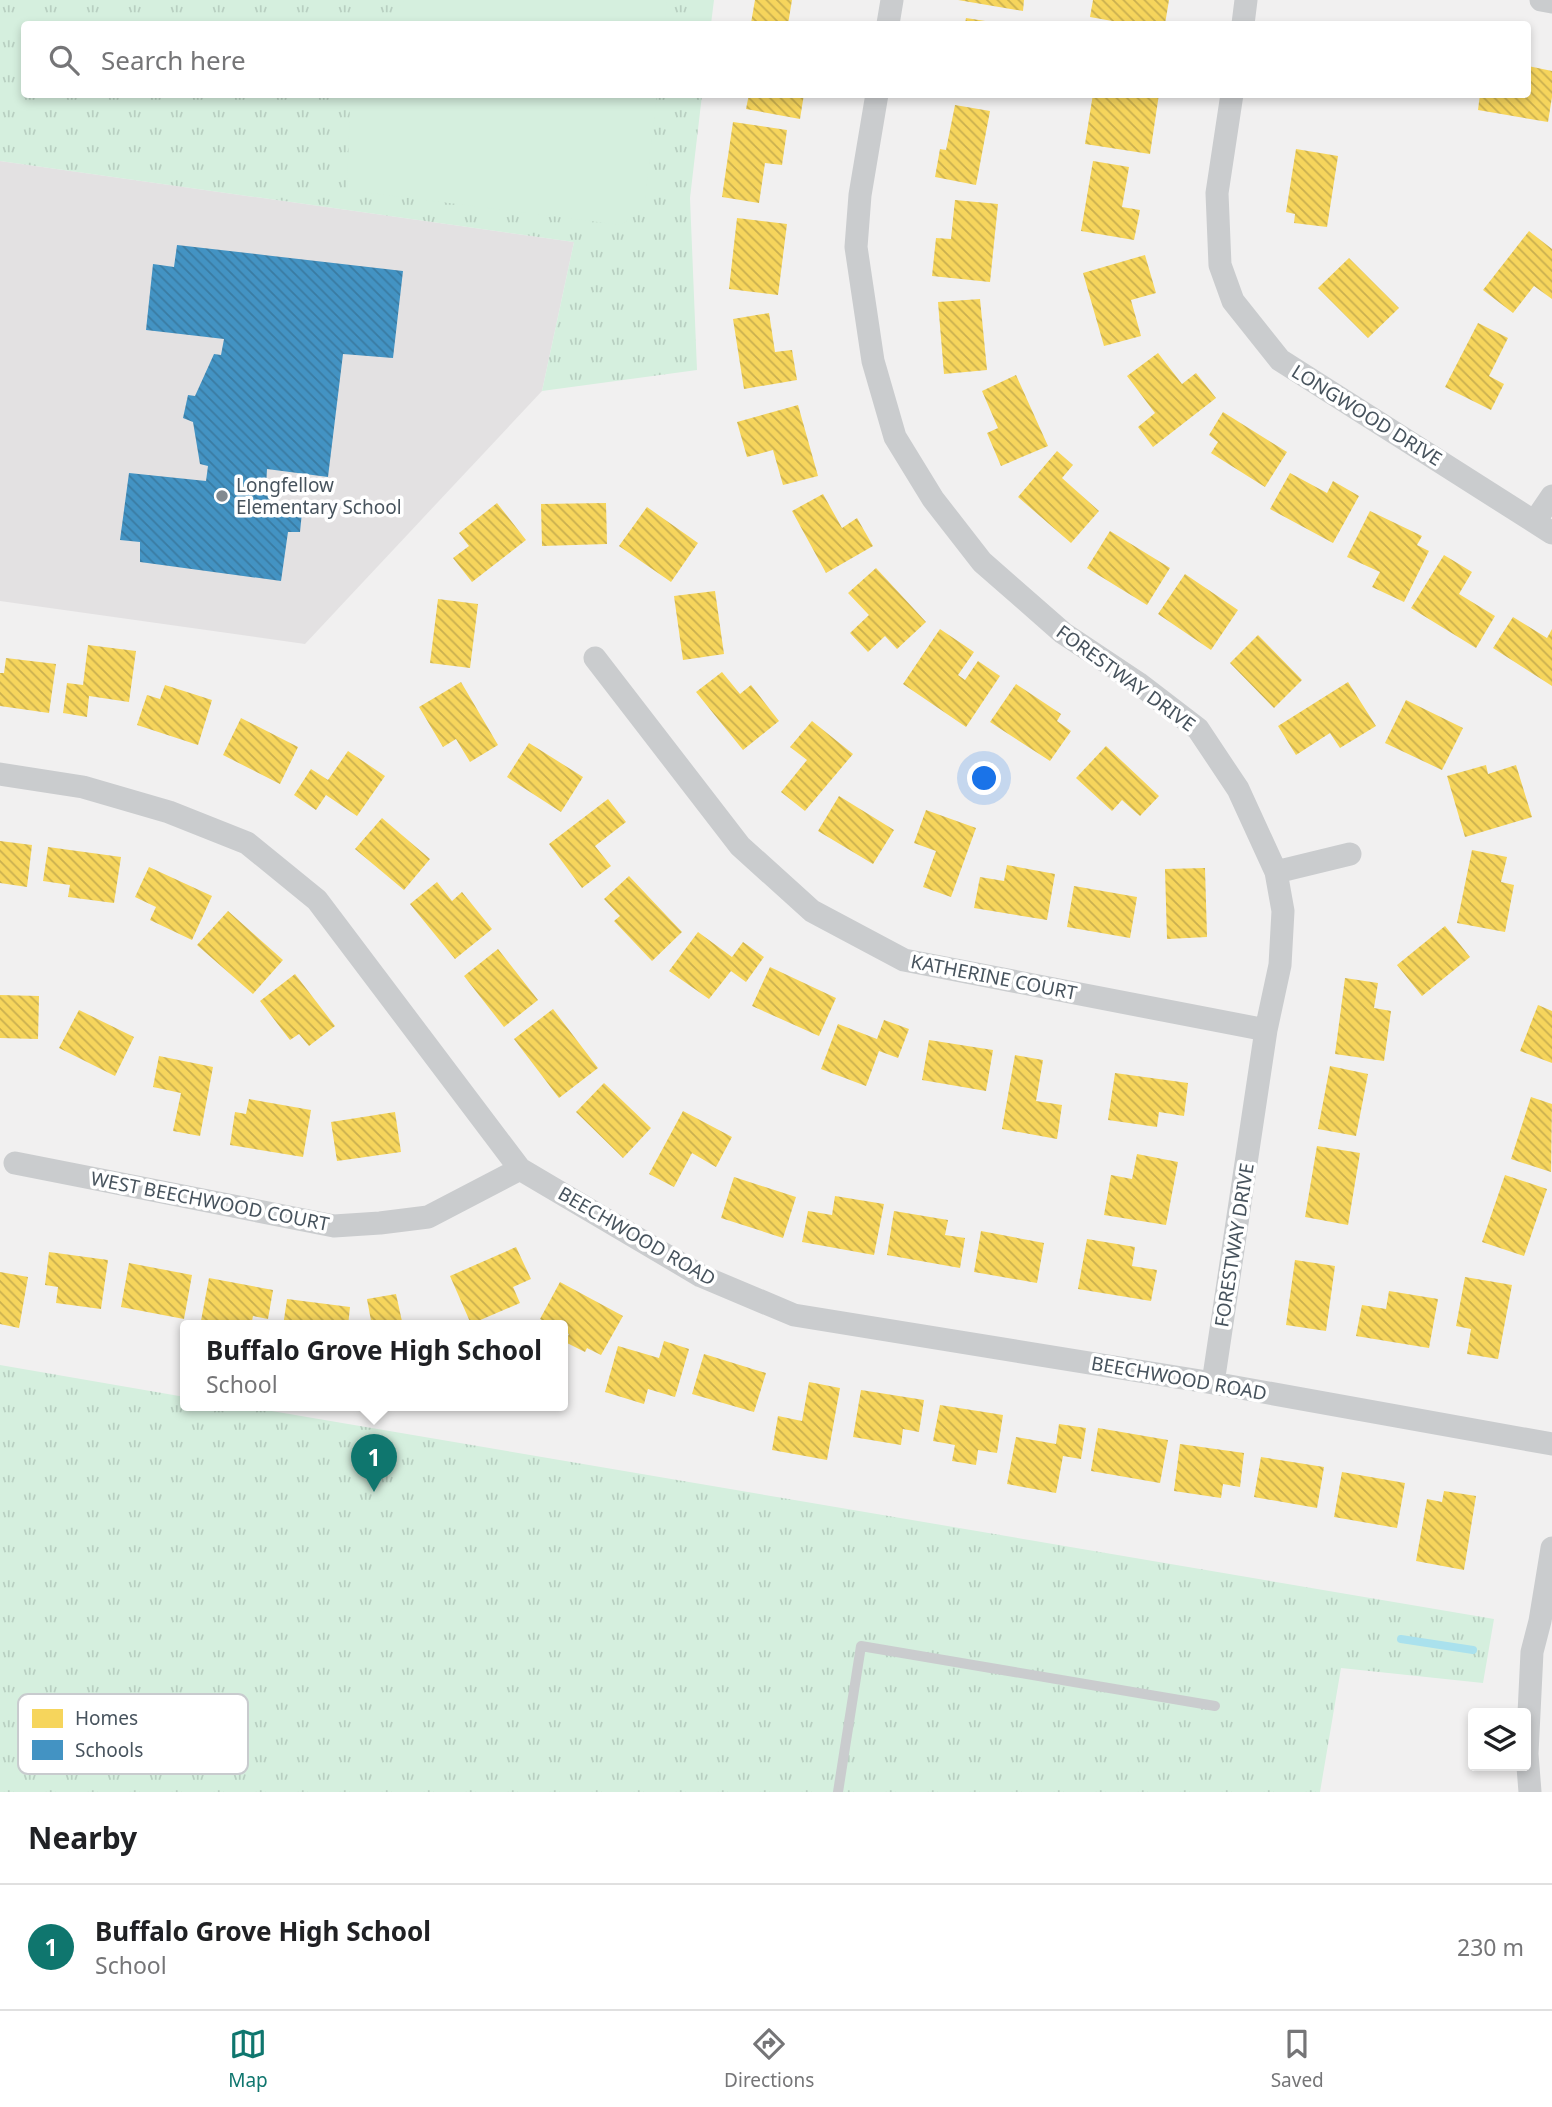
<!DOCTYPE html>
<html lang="en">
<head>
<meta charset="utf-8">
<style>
	body { margin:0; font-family:"Noto Sans",sans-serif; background:#f6f6f6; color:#202124 }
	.controls { position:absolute; right:21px; bottom:21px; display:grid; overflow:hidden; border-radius:7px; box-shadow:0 4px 10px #0003 }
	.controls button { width:63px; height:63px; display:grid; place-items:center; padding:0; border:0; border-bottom:2px solid #e0e0e0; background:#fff; color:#202124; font:35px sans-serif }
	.you { position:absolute; left:985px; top:779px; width:24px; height:24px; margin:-18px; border:5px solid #fff; border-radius:50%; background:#1a73e8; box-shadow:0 0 0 10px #1a73e833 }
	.badge { display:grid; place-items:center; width:46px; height:46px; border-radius:50%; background:#0f766e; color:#fff; font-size:23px; font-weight:700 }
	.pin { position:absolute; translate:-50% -58px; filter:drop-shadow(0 2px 4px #0008) }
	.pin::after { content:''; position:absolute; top:37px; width:24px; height:21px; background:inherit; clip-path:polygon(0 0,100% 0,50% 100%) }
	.popup { position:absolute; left:180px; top:1320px; width:388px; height:91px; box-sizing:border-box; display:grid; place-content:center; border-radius:7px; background:#fff; filter:drop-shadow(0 2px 5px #0005); font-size:23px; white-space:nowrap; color:#757577 }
	.popup b { font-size:26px; color:#202124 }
	.popup::after { content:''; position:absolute; left:50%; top:100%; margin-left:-14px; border:14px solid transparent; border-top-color:#fff }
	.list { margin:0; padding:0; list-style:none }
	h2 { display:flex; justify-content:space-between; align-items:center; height:91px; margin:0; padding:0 28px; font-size:30px }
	h2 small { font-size:23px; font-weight:400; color:#757577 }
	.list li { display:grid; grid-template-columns:46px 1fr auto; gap:21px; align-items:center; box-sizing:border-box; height:126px; padding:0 28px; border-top:2px solid #e0e0e0 }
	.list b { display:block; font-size:26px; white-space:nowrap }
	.list p { margin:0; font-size:23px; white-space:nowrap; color:#757577 }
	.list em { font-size:23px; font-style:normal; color:#757577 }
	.icon { flex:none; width:38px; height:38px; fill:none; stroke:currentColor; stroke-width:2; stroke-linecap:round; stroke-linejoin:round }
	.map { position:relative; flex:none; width:1552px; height:1792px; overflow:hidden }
	.search { position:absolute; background:#fff; box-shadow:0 4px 10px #0003; left:21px; right:21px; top:21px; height:77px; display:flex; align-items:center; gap:18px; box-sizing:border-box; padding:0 24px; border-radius:7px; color:#757577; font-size:26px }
	.sheet { height:217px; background:#fff }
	nav { display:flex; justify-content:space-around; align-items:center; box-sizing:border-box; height:98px; border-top:2px solid #e0e0e0; background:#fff; font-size:19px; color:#757577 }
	nav a { display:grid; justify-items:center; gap:4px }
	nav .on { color:#0f766e }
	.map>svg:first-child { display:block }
</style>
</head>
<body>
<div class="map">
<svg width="1552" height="1792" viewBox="0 0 1552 1792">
	<defs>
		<pattern id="park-tufts" width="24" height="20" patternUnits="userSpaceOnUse" patternTransform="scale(1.75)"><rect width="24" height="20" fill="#d5efde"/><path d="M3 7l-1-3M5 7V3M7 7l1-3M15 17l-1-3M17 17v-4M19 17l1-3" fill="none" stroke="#b8cfc1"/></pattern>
		<pattern id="homes-back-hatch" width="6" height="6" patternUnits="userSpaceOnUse" patternTransform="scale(1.75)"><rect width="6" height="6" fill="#f6d55c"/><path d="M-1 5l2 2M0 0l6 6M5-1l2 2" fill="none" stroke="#c9af4f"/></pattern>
		<pattern id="schools-back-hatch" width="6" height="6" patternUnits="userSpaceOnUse" patternTransform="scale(1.75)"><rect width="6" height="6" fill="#4393c3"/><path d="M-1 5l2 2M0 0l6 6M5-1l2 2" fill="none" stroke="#3a7ba2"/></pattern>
	</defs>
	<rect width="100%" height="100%" fill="#f1f0f0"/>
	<path fill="#e3e1e2" d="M0,161l574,81 -32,149 -237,253 -305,-43z"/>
	<path fill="url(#park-tufts)" d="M0,0h714l-3,24h-687v70l678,1 -12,103 7,172 -155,21 32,-149 -574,-81z
		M0,1365l185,32v9h57l1252,213 -11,64 -142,-15 -21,124h-1320z"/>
	<path fill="#d5efde" d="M405,0h262l-2,24h-282z
		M355,95h302l-13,113 -23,17 -274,-35 3,-84z"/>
	<path fill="url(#homes-back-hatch)" d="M755,0h37l-4,24 -37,-1z
		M958,0h66l-1,11z
		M1093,0h76l-4,24h-36l-39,-7z
		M966,18l32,5v1h-33z
		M1528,66l24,5v26l-4,25 -70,-12 2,-16h48z
		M749,94h55l-4,25 -54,-10z
		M1093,94h66l-9,60 -65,-10z
		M955,105l35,6 -14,74 -41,-8 5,-28 6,1z
		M733,122l54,8 -5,35 -17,-2 -6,40 -37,-6z
		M1296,149l42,7 -11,71 -33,-4 1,-9 -9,-2z
		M1093,161l36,6 -7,40 18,3 -6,30 -53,-9z
		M955,200l43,4 -8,78 -58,-6 4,-38 15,1z
		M737,218l50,6 -9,71 -49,-6z
		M1529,231l23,18v50l-18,-13 -21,27 -30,-23z
		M1145,255l11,38 -25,7 10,36 -37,10 -21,-73z
		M1349,258l50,50 -31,30 -50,-50z
		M980,299l7,71 -43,4 -6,-72z
		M769,313l6,39 17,-2 5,30 -53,9 -11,-70z
		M1478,323l30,15 -19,38 15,8 -13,26 -46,-23z
		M1158,353l24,31 14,-11 20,25 -63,49 -15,-20 17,-14 -28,-37z
		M1016,375l32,71 -47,20 -14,-33 11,-5 -16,-37z
		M798,405l20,71 -35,9 -10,-35 -26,7 -10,-35z
		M1223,412l64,40 -22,35 -54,-34 7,-11 -9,-7z
		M1057,451l16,14 -11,13 37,33 -28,32 -53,-46z
		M1290,473l37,20 6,-12 26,15 -26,47 -63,-34z
		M823,494l19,34 15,-10 16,28 -47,27 -34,-62z
		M497,503l29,37 -54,42 -19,-24 16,-12 -10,-13z
		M606,503l1,41 -65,2 -1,-42z
		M647,507l51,36 -27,39 -52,-36z
		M1370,511l52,25 -5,9 12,6 -25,51 -32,-15 8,-15 -33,-15z
		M1110,531l60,37 -23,37 -60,-37z
		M1444,555l28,17 -13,22 36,22 -19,32 -65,-40z
		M876,568l50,54 -29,27 -12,-13 -17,16 -18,-19 19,-18 -21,-22z
		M1185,574l53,36 -27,40 -53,-36z
		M715,591l9,63 -41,6 -9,-64z
		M438,599l40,5 -8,64 -40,-5z
		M1513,617l34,21 5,-9v57l-59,-38z
		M940,629l34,23 -16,23 7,5 13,-19 22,15 -34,51 -63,-43z
		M1258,635l44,45 -28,28 -44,-45z
		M88,645l48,6 -7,51 -40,-6 -2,21 -24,-4 4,-30 16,2z
		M6,658l50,6 -7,49 -49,-7v-33h4z
		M722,672l18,22 11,-9 28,36 -36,29 -47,-58z
		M461,682l37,63 -28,17 -14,-23 -13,8 -24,-40z
		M1348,682l28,44 -36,22 -10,-15 -34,22 -18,-29z
		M1016,684l45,30 -4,7 14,10 -21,30 -60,-39z
		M165,685l47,15 -14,45 -61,-20 10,-30 13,4z
		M1406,700l57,28 -21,42 -57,-27z
		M241,718l57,29 -18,37 -57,-29z
		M812,721l41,33 -48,57 -24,-19 26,-32 -17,-13z
		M529,743l54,34 -22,35 -54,-35z
		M1106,746l53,50 -19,20 -18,-16 -10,11 -36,-33z
		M348,751l37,25 -28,40 -31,-21 -10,15 -22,-15 17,-26 17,11z
		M1486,765l2,9 28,-9 16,52 -67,20 -18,-61z
		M839,796l55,34 -21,34 -55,-33z
		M608,799l18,23 -31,24 16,20 -29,22 -33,-44z
		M926,810l50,18 -25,69 -28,-10 13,-36 -22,-8z
		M382,818l48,41 -26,31 -49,-41z
		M0,841l32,4 -5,42 -27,-4z
		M48,847l73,10 -7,46 -46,-6 2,-12 -27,-4z
		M1472,850l35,7 -6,25 13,3 -9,47 -48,-9z
		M1007,865l48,9 -8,46 -73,-12 6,-31 24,4z
		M149,867l63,29 -20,44 -42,-20 6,-13 -21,-10z
		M1205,868l2,69 -40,2 -2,-70z
		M629,876l53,56 -30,29 -38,-40 6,-5 -16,-17z
		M437,882l15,19 10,-9 30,37 -37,30 -45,-55z
		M1074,886l63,11 -7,41 -63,-11z
		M228,911l55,49 -30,34 -56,-49z
		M1445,926l25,31 -48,39 -25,-31z
		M698,932l34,25 11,-15 21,15 -18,25 -15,-11 -22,28 -40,-28z
		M498,949l40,51 -34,27 -40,-51z
		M770,967l66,31 -17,38 -67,-30z
		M295,974l40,52 -26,20 -10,-12 -9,6 -30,-39z
		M1345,978l33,5 -4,25 17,3 -7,50 -49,-7z
		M0,995l39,1 -1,43 -38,-1z
		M1538,1005l14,6v52l-32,-12z
		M553,1009l45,59 -39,30 -45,-59z
		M79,1010l55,27 -19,39 -56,-28z
		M884,1020l25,9 -11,29 -19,-7 -13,35 -45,-17 17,-45 39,15z
		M929,1040l64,10 -7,41 -64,-11z
		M1015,1055l28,5 -7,41 26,4 -5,34 -55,-10z
		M159,1056l54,11 -13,69 -27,-5 8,-38 -28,-6z
		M1330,1066l38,8 -12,62 -38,-7z
		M1115,1073l73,10 -4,33 -25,-4 -2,15 -49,-7z
		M604,1083l47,45 -28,30 -47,-46z
		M1531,1097l21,7 -1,68 -40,-13z
		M249,1099l62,11 -8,47 -73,-12 5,-33 11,2z
		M683,1111l49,26 -16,30 -24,-14 -18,34 -25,-13z
		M395,1112l6,40 -64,9 -6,-39z
		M1317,1146l43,7 -12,72 -43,-8z
		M1137,1154l41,8 -12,63 -62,-10 7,-40 21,4z
		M1505,1175l42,14 -23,67 -42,-14z
		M734,1177l62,20 -13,41 -62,-20z
		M835,1196l49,8 -10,51 -72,-13 6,-31 24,4z
		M894,1211l54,9 -3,15 20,3 -5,30 -73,-13z
		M981,1231l63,12 -7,40 -63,-11z
		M1087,1239l48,8 -3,19 25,4 -6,31 -73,-12z
		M516,1247l15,32 -18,8 7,16 -49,21 -21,-48z
		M49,1252l59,8 -7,49 -45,-6 2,-16 -13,-2z
		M1295,1260l40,6 -9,65 -40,-6z
		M129,1263l63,12 -8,44 -63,-12z
		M0,1272l28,5 -9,51 -19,-4z
		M1465,1277l47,8 -14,74 -31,-5 4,-25 -15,-3z
		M209,1278l64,12 -5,29 -15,-3 -2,10h-51z
		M560,1282l63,34 -22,39 -14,-7 -2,4 -20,-10 4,-8 -6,-3v-5h-10l-13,-7z
		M1389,1291l49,8 -9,49 -73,-12 6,-31 24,4z
		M396,1294l7,32h-31l-5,-27z
		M287,1299l63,8 -2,19h-65z
		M664,1341l25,8 -14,48 -27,-8 -4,15 -39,-12 13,-46 41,12z
		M704,1354l62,19 -12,39 -62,-18z
		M809,1382l31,6 -13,72 -55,-10 6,-34 24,5z
		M861,1390l63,10 -5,32 -16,-3 -2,16 -48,-8z
		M940,1405l63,10 -6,38 -19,-3 -2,15 -24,-4 3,-16 -22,-4z
		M1059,1424l27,4 -5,31 -18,-3 -7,37 -49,-9 9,-47 40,7z
		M1098,1428l70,12 -8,43 -69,-12z
		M1180,1444l64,9 -4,34 -17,-3 -2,14 -47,-7z
		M1261,1457l63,10 -7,41 -63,-11z
		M1342,1472l63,11 -8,45 -63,-11z
		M1444,1491l32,5 -12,74 -48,-9 11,-62 15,3z"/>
	<path fill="url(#schools-back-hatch)" d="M177,245l226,26 -10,87 -50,-4 -15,123 -61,-8 -1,19 11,3 -2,17 27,4 -2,20h-12l-7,49 -141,-19v-20l-20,-2 9,-67 77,8 2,-15 -8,-2 -7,-42 -10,-4 5,-23 7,1 19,-42 7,1 3,-16 -78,-9 7,-66 21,3z"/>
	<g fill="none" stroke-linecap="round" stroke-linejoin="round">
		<path stroke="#aae1ed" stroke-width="8" d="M1401,1639l72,11"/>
		<path stroke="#caccce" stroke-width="10" d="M838,1792l23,-146 354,60"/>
		<path stroke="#caccce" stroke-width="23" d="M1541,0l11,2
			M888,24l4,-24
			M1243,24l3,-24
			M877,94l-17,101 -4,52 17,114 22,76 38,62 49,63 81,71 75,50 60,46 40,60 38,83 7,39 -3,54 -14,65 -53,353
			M1232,94l-15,99 3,72 13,36 47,59 272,173
			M1535,521l17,-25
			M595,658l145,188 72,65 92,49 362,70
			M0,774l83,13 86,25 78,31 70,57 203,269 181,107 93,39 419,68 339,61
			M1276,872l74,-18
			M15,1163l319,63 46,-3 48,-6 92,-48
			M1530,1792l-3,-38 5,-102 8,-31 12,-73"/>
	</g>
	<circle fill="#828a90" stroke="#fff" stroke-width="2.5" cx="222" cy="496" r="7"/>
	<g text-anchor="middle" stroke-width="7" stroke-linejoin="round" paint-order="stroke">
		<g font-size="19" fill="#47535d" stroke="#fff">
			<text transform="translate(1367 415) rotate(32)" y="7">LONGWOOD DRIVE</text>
			<text transform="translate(1126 678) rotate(36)" y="7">FORESTWAY DRIVE</text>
			<text transform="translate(994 977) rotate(11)" y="7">KATHERINE COURT</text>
			<text transform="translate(210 1201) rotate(11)" y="7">WEST BEECHWOOD COURT</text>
			<text transform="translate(637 1236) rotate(30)" y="7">BEECHWOOD ROAD</text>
			<text transform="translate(1234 1245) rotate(-81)" y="7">FORESTWAY DRIVE</text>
			<text transform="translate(1179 1378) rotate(10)" y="7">BEECHWOOD ROAD</text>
		</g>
		<g font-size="19" fill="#47535d" stroke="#fff" text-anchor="start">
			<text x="236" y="492">Longfellow<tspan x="236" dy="22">Elementary School</tspan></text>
		</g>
	</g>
	<rect x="18" y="1694" width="230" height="80" rx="10" fill="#fff" stroke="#c8cbce" stroke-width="2"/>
	<rect x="32" y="1709" width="31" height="19" fill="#f6d55c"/>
	<rect x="32" y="1740" width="31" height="20" fill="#4393c3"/>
	<g font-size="19" fill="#47535d">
		<text x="75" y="1725">Homes</text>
		<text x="75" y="1757">Schools</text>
	</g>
</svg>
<div class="controls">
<button><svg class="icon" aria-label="layers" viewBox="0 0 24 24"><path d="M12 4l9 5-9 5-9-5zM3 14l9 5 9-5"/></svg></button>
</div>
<div class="you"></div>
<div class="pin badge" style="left:374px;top:1492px">1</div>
<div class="popup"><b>Buffalo Grove High School</b>School</div>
<div class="search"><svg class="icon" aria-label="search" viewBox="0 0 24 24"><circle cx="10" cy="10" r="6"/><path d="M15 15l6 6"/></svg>Search here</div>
</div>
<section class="sheet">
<h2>Nearby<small></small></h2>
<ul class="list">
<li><span class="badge">1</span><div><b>Buffalo Grove High School</b><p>School</p></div><em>230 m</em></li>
</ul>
</section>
<nav>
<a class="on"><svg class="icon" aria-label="map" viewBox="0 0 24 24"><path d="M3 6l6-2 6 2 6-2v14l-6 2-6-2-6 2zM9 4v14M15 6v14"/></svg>Map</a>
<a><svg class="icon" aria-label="directions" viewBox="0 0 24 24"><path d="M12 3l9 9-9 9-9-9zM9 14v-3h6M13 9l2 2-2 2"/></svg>Directions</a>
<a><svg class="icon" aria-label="saved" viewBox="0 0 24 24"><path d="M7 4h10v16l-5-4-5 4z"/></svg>Saved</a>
</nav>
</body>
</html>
